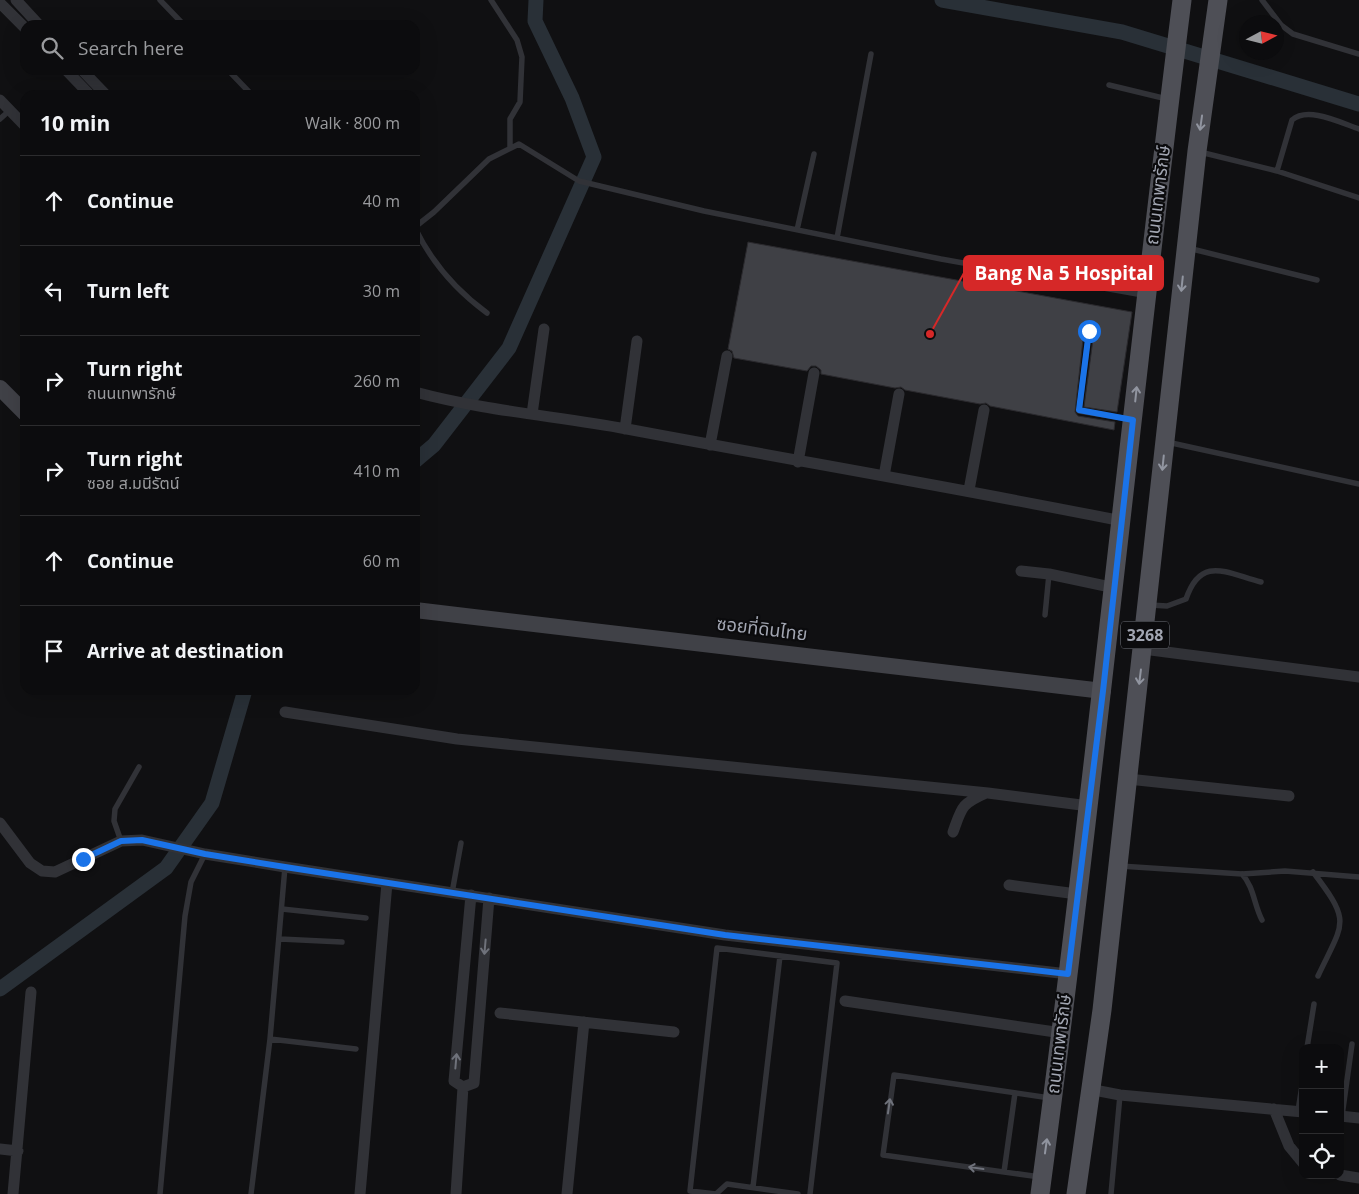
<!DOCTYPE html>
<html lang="en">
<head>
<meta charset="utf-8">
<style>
	body { margin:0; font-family:"Open Sans","Noto Sans Thai",sans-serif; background:#151517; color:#f1f3f6 }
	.controls { position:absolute; right:15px; bottom:15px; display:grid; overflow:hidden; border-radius:10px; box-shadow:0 5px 20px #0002 }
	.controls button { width:45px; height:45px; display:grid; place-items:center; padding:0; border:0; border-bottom:1px solid #2c2c2e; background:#0c0c0e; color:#f1f3f6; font:25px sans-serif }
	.compass { position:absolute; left:1239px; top:15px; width:45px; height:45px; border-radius:50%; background:#0c0c0e; box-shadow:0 5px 20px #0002; rotate:83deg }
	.stop { position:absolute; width:15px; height:15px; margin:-11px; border:4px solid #1a73e8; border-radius:50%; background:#fff }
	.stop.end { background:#1a73e8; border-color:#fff; box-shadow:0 1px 5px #0008 }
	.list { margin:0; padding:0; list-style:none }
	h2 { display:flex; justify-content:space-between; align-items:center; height:65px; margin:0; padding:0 20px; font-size:21px }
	h2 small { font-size:16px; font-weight:400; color:#9a9b9e }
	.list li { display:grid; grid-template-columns:32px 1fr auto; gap:15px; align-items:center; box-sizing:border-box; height:90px; padding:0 20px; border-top:1px solid #2c2c2e }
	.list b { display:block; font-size:19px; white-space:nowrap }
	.list p { margin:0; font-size:16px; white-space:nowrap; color:#9a9b9e }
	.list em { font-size:16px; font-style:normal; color:#9a9b9e }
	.icon { flex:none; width:28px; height:28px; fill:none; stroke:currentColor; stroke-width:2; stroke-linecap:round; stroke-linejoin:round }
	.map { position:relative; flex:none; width:1359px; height:1194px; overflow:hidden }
	.search { position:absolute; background:#0c0c0e; box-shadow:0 5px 20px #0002; left:20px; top:20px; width:400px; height:55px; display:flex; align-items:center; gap:12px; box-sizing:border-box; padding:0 18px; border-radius:15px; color:#9a9b9e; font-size:19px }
	.panel { position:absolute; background:#0c0c0e; box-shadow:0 5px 20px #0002; left:20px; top:90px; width:400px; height:605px; border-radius:15px }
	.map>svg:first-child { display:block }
</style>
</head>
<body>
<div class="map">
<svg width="1359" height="1194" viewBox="0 0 1359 1194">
	<rect width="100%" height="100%" fill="#101012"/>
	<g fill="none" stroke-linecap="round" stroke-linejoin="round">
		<path stroke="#293037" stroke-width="15" d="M942,0l180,32 237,72
			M415,461l19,-16 75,-97 85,-191 -22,-59 -37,-77 1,-21
			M0,989l166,-121 46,-65 33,-113"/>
	</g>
	<path fill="#3f4045" stroke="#2b2a2e" d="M748,242l384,70 -15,100 -33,-5 10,-75 -5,-6 -5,4 -9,82 3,4 37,6 -1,8 -124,-24 -4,-3 -6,1 -75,-14 -4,-3 -6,1 -74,-14v-4l-5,-4h-5l-4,5 -73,-13 -2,-7 -4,-2z"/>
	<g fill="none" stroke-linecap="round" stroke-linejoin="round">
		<path stroke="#313237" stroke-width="5.5" d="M160,0l24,25
			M491,0l26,40 5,17 -2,45 -10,17v29
			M1262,0l19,25 12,9 66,20
			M228,70l24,25
			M1109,85l58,14
			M0,119l10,-9
			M1200,152l77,19 82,27
			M1277,171l15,-51c16,-14 49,3 67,9
			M415,227l19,-15 55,-53 30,-15 60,37 125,30 237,48 202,36
			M415,228c16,33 42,63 72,85
			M797,230l17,-76
			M837,238l34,-184
			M1188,248l129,32
			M1089,331l-10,80 50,8
			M1167,442l192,42
			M1150,605l17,1 19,-7c15,-44 40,-26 75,-17
			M1045,615l4,-41
			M121,841l-7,-20 1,-12 24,-42
			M1120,866l122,8 43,-3 74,6
			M285,867l-15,172 86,10
			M1313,872c39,51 31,49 5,104
			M1242,874c12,13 12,31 20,46
			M452,893l9,-50
			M282,909l84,9
			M280,939l62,3
			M1307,1048l7,-44
			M1298,1111l5,-32
			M1342,1116l10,-72
			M1004,1172l11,-79
			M1040,1177l-157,-22 11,-80 156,23
			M753,1187l27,-231
			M160,1194l25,-278 6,-34 14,-28
			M251,1194l19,-155
			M798,1194l-71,-10 -11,10 -26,-3 27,-243 120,15 -27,231
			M1111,1194l9,-99"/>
		<path stroke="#313237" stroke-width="11" d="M16,0l23,25
			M0,3l25,25
			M66,70l24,25
			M82,70l24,25
			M0,100l25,26
			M415,392c70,19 142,24 212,37 165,31 330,59 495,92
			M532,414l12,-85
			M625,429l12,-88
			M710,445l17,-89
			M798,462l16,-89
			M884,476l15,-82
			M969,490l15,-80
			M1021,571l28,3 66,14
			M1143,649l216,28
			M285,712l172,27 531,54 101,13
			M1128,779l161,17
			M0,823l30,40 12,8 13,1 66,-31 21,-1 63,14 80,13 440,68 343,39
			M953,832c9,-25 8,-28 33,-39
			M1009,885l68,9
			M471,895l-17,186 9,6 11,-4 15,-185
			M845,1001l217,32
			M500,1013l174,19
			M1089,1089l31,6 183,17
			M1274,1109l15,37 14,17
			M1340,1116l19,2
			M0,1149l18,2
			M1340,1175l19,3
			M13,1194l18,-202
			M360,1194l27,-311
			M456,1194l7,-107
			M567,1194l17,-172"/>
		<path stroke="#404147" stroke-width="16" d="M0,388l25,25
			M415,610l688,81"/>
		<path stroke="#4e4f56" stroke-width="19" d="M1040,1194c53,-397 92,-796 142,-1194
			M1076,1194l26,-184 95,-859 21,-151"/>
	</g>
	<defs><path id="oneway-shaft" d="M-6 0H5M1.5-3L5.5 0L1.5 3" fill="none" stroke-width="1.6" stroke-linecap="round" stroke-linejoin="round" transform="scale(1.25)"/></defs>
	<g stroke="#9195a0">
		<use href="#oneway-shaft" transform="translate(1201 123) rotate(98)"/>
		<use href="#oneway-shaft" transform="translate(1182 284) rotate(96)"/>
		<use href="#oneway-shaft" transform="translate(1136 394) rotate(-84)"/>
		<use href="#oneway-shaft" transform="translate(1163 463) rotate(96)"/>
		<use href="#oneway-shaft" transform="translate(1140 677) rotate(97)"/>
		<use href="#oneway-shaft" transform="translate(1046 1146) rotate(-82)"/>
	</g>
	<g stroke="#6f727b">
		<use href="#oneway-shaft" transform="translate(485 947) rotate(95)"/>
		<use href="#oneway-shaft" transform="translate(456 1061) rotate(-85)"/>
		<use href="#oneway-shaft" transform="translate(889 1106) rotate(-82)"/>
		<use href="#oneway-shaft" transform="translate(976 1168) rotate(-172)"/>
	</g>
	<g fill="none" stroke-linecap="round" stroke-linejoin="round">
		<path stroke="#1a73e8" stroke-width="6" d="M83,859l38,-18 21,-1 63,14 80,13 440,68 343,39 35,-283 30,-271 -54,-10 10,-79"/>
	</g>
	<g text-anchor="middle" stroke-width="4.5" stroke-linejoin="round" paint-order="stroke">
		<rect fill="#0b0b0d" stroke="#757880" stroke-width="1" x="1121" y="621.5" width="48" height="27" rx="4"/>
		<g font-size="16" font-weight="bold" fill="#a2a6b2">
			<text x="1145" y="641">3268</text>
		</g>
		<g font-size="18" fill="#a2a6b2" stroke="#0b0b0d">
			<text transform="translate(1158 195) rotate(-83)" y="6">ถนนเทพารักษ์</text>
			<text transform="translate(762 629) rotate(7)" y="6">ซอยที่ดินไทย</text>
			<text transform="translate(1059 1044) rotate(-83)" y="6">ถนนเทพารักษ์</text>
		</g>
	</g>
	<path fill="none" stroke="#d62828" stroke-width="2" d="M930 334L964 273"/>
	<circle fill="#d62828" stroke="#0b0b0d" stroke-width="2" cx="930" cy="334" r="5"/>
	<rect fill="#d62828" stroke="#d62828" stroke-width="2" x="964" y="256" width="199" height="34" rx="5"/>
	<g font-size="19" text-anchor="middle" font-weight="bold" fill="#fff">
		<text x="1064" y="280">Bang Na 5 Hospital</text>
	</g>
</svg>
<div class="controls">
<button>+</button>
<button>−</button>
<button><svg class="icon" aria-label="locate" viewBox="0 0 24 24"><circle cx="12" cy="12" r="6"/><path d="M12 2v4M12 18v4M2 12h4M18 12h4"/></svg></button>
</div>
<svg class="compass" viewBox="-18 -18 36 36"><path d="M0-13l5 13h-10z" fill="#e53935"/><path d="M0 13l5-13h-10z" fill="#9a9b9e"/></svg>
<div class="stop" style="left:1089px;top:331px"></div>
<div class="stop end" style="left:83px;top:859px"></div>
<div class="search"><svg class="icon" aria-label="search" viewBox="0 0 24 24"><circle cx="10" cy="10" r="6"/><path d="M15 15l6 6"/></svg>Search here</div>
<section class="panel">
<h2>10 min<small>Walk · 800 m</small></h2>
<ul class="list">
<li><svg class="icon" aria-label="ahead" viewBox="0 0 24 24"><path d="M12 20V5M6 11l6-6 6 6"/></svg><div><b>Continue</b></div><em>40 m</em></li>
<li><svg class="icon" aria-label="left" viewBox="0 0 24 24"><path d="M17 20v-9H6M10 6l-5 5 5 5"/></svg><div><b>Turn left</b></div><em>30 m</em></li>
<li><svg class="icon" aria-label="right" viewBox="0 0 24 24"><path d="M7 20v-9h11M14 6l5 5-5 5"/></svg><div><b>Turn right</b><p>ถนนเทพารักษ์</p></div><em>260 m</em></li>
<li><svg class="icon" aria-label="right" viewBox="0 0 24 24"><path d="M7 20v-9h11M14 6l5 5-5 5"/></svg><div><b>Turn right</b><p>ซอย ส.มนีรัตน์</p></div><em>410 m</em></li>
<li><svg class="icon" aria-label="ahead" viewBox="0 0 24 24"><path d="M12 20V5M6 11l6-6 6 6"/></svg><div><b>Continue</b></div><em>60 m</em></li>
<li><svg class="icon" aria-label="arrive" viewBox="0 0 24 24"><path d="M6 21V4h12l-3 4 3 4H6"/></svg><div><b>Arrive at destination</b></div></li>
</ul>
</section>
</div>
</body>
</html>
